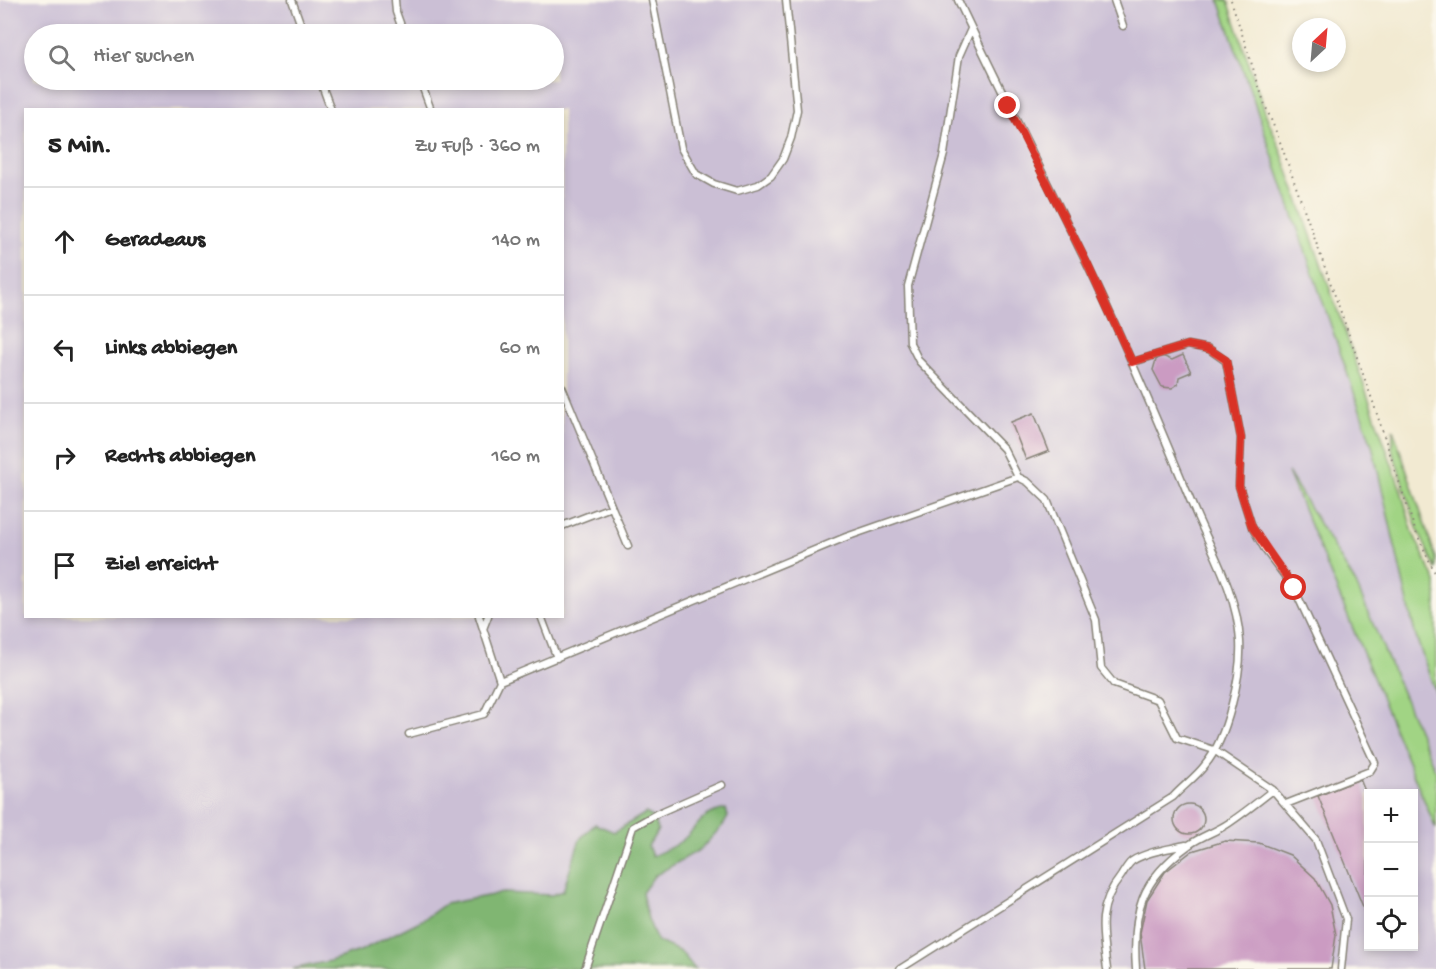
<!DOCTYPE html>
<html lang="de">
<head>
<meta charset="utf-8">
<style>
	body { margin:0; font-family:"Gochi Hand",sans-serif; background:#f2f2f2; color:#222 }
	.controls { position:absolute; right:18px; bottom:18px; display:grid; overflow:hidden; border-radius:0px; box-shadow:0 3px 9px #0003 }
	.controls button { width:54px; height:54px; display:grid; place-items:center; padding:0; border:0; border-bottom:2px solid #e0e0e0; background:#fff; color:#222; font:30px sans-serif }
	.compass { position:absolute; left:1292px; top:18px; width:54px; height:54px; border-radius:50%; background:#fff; box-shadow:0 3px 9px #0003; rotate:26deg }
	.stop { position:absolute; width:18px; height:18px; margin:-14px; border:4px solid #d93025; border-radius:50%; background:#fff }
	.stop.end { background:#d93025; border-color:#fff; box-shadow:0 2px 6px #0008 }
	.list { margin:0; padding:0; list-style:none }
	h2 { display:flex; justify-content:space-between; align-items:center; height:78px; margin:0; padding:0 24px; font-size:26px }
	h2 small { font-size:20px; font-weight:400; color:#767676 }
	.list li { display:grid; grid-template-columns:39px 1fr auto; gap:18px; align-items:center; box-sizing:border-box; height:108px; padding:0 24px; border-top:2px solid #e0e0e0 }
	.list b { display:block; font-size:22px; white-space:nowrap }
	.list em { font-size:20px; font-style:normal; color:#767676 }
	.icon { flex:none; width:33px; height:33px; fill:none; stroke:currentColor; stroke-width:2; stroke-linecap:round; stroke-linejoin:round }
	.map { position:relative; flex:none; width:1436px; height:969px; overflow:hidden }
	.search { position:absolute; background:#fff; box-shadow:0 3px 9px #0003; left:24px; top:24px; width:540px; height:66px; display:flex; align-items:center; gap:15px; box-sizing:border-box; padding:0 21px; border-radius:33px; color:#767676; font-size:22px }
	.panel { position:absolute; background:#fff; box-shadow:0 3px 9px #0003; left:24px; top:108px; width:540px; height:510px; border-radius:0px }
	.map>svg:first-child { display:block }
</style>
</head>
<body>
<div class="map">
<svg width="1436" height="969" viewBox="0 0 1436 969">
	<rect width="100%" height="100%" fill="#fbf7ec"/>
	<filter id="ink" filterUnits="userSpaceOnUse"><feTurbulence type="fractalNoise" baseFrequency=".0167" numOctaves="2"/><feDisplacementMap in="SourceGraphic" scale="12" xChannelSelector="R" yChannelSelector="G"/><feConvolveMatrix kernelMatrix="1 2 1 2 8 2 1 2 1" color-interpolation-filters="sRGB"/></filter>
	<filter id="wash" filterUnits="userSpaceOnUse"><feTurbulence type="fractalNoise" baseFrequency=".008" numOctaves="4" result="noise"/><feDisplacementMap in="SourceGraphic" scale="24" xChannelSelector="R" yChannelSelector="G"/><feGaussianBlur stdDeviation="1.35" result="paint"/><feColorMatrix in="noise" values="0 0 0 0 0 0 0 0 0 0 0 0 0 0 0 0 0 1.4 0 .05"/><feComposite in="paint" operator="in"/></filter>
	<g filter="url(#wash)">
		<rect width="100%" height="100%" fill="#f2ead2"/>
		<path fill="#cbbfd5" fill-rule="evenodd" d="M0,0h1219l153,445 43,189 21,60v78l-80,-188 -66,-107 146,342v150h-1436zM34,34h520v46h-520zM26,110h536v506h-536zM1368,794h46v152h-46z"/>
		<path fill="#a1d484" stroke="#5e7850" stroke-width="1.5" d="M1219,0h9l38,115 14,33 121,342 12,43 23,49v112l-21,-60 -43,-189z
			M1393,429l43,129v12l-19,-42 -25,-79z
			M1288,472l68,112 80,188v57z"/>
		<path fill="#80b672" stroke="#4e6947" stroke-width="1.5" d="M726,809l2,8 -4,7 -23,25 -47,27 -12,17 6,26 9,22 24,11 14,17h-402l37,-8 30,-10 64,-32 21,-15 58,-11 49,2 11,-4 17,-52 15,-15 19,8 32,-19 8,6 4,11 -10,16 4,10c11,-5 23,-9 33,-18 16,-15 16,-24 41,-29z"/>
		<g id="blocks">
			<path fill="#cb9bc2" d="M1183,355l8,17 -12,5 -1,7 -6,4 -10,-1 -9,-17 3,-10 6,-4 10,4z
				M1034,413l15,38 -23,9 -15,-38z
				M1360,779l8,20v120l-50,-123z
				M1174 819a15 15 0 1 1 30 0a15 15 0 1 1-30 0Z
				M1225,841l34,2 31,12 25,23 15,27 6,30 -5,34h-186l-5,-36 7,-33 18,-28 27,-21z"/>
		</g>
	</g>
	<g filter="url(#ink)">
		<use href="#blocks" fill-opacity="0" stroke="#878377" stroke-width="1.5"/>
		<g fill="none" stroke-linecap="round" stroke-linejoin="round">
			<defs>
				<path id="service" d="M292,0l12,34
					M395,0l1,12 8,22
					M652,0l29,148 15,26 18,10 23,7 21,-6 13,-9 12,-17 8,-21 6,-28 -11,-110
					M1114,0l9,26
					M971,29l-12,27 -15,98 -36,132 2,57 9,18 85,88 14,28
					M320,80l11,30
					M420,80l11,30
					M1133,362l55,-17 21,4 17,12 15,77 -2,48 13,41 14,24 28,37 81,175 -5,8 -84,33
					M562,387l66,159
					M562,526l49,-19
					M479,616l21,65
					M541,616l16,42
					M483,629l5,-13
					M409,734l75,-20 16,-33 346,-144 172,-60 10,5 19,18 49,120 5,48 13,16 44,16 19,38 37,12 59,40 43,50 30,79 -5,50
					M585,969l48,-142 23,-13 66,-29
					M900,969l273,-172c10,-11 23,-20 32,-32 22,-26 37,-90 35,-124 -3,-51 -33,-98 -51,-144 -33,-80 -66,-159 -104,-237 -42,-87 -86,-173 -127,-260
					M1107,969c-5,-36 -11,-62 14,-93 3,-5 7,-12 11,-15 16,-10 37,-12 54,-16
					M1136,969c-4,-57 4,-89 53,-124 12,-9 27,-13 40,-22 15,-10 30,-22 44,-33"/>
			</defs>
			<use href="#service" stroke="#878377" stroke-width="9"/>
			<path stroke="#878377" stroke-width="2" stroke-dasharray="1.5 4.5" stroke-linecap="butt" d="M1231,0l34,105 14,34 94,263 42,128 21,45"/>
			<use href="#service" stroke="#fff" stroke-width="6"/>
		</g>
	</g>
	<g fill="none" stroke-linecap="round" stroke-linejoin="round" filter="url(#ink)">
		<path stroke="#d93025" stroke-width="8" d="M1008,106l78,155 46,101 56,-17 21,4 17,11 15,78 -2,48 13,41 42,61"/>
	</g>
</svg>
<div class="controls">
<button>+</button>
<button>−</button>
<button><svg class="icon" aria-label="locate" viewBox="0 0 24 24"><circle cx="12" cy="12" r="6"/><path d="M12 2v4M12 18v4M2 12h4M18 12h4"/></svg></button>
</div>
<svg class="compass" viewBox="-18 -18 36 36"><path d="M0-13l5 13h-10z" fill="#e53935"/><path d="M0 13l5-13h-10z" fill="#767676"/></svg>
<div class="stop" style="left:1294px;top:588px"></div>
<div class="stop end" style="left:1008px;top:106px"></div>
<div class="search"><svg class="icon" aria-label="search" viewBox="0 0 24 24"><circle cx="10" cy="10" r="6"/><path d="M15 15l6 6"/></svg>Hier suchen</div>
<section class="panel">
<h2>5 Min.<small>Zu Fuß · 360 m</small></h2>
<ul class="list">
<li><svg class="icon" aria-label="ahead" viewBox="0 0 24 24"><path d="M12 20V5M6 11l6-6 6 6"/></svg><div><b>Geradeaus</b></div><em>140 m</em></li>
<li><svg class="icon" aria-label="left" viewBox="0 0 24 24"><path d="M17 20v-9H6M10 6l-5 5 5 5"/></svg><div><b>Links abbiegen</b></div><em>60 m</em></li>
<li><svg class="icon" aria-label="right" viewBox="0 0 24 24"><path d="M7 20v-9h11M14 6l5 5-5 5"/></svg><div><b>Rechts abbiegen</b></div><em>160 m</em></li>
<li><svg class="icon" aria-label="arrive" viewBox="0 0 24 24"><path d="M6 21V4h12l-3 4 3 4H6"/></svg><div><b>Ziel erreicht</b></div></li>
</ul>
</section>
</div>
</body>
</html>
